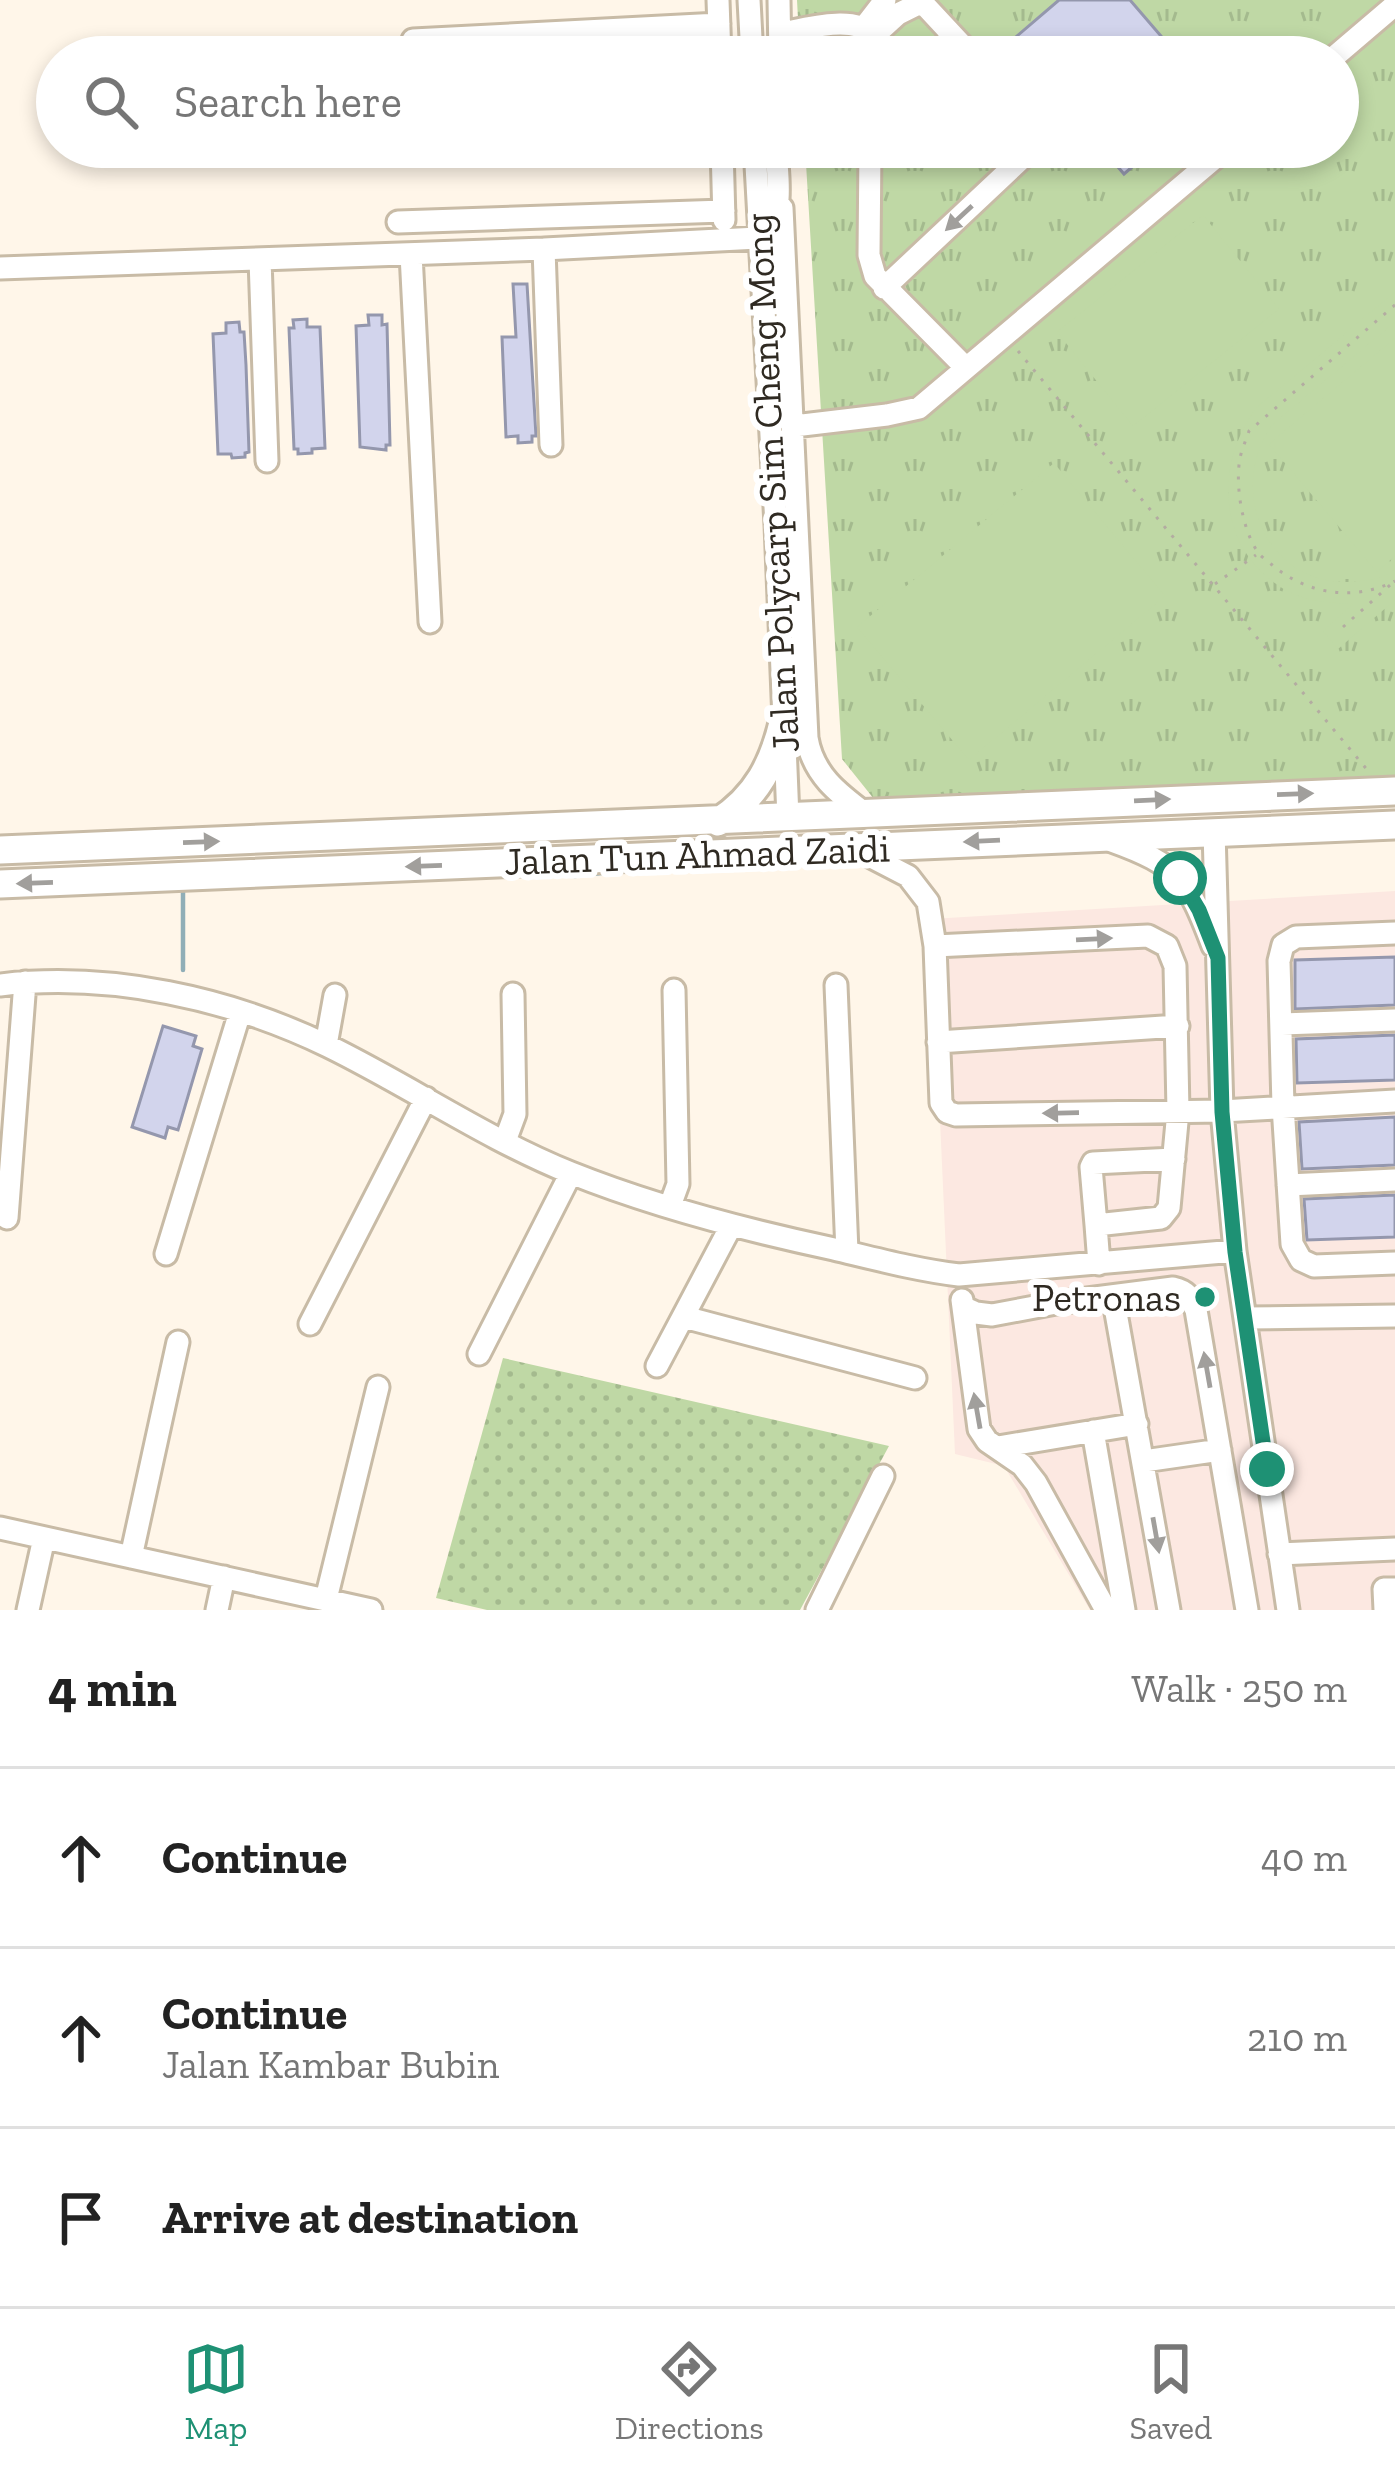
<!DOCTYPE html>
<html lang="en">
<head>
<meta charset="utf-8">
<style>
	body { margin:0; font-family:"Zilla Slab",serif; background:#f2f2f2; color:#222 }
	.stop { position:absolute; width:36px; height:36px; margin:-27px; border:9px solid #1e9174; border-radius:50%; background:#fff }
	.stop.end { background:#1e9174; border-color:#fff; box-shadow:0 3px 12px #0008 }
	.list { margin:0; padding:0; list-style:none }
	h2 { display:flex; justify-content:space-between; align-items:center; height:156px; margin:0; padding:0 48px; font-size:51px }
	h2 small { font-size:39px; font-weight:400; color:#767676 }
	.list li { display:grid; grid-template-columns:78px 1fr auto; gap:36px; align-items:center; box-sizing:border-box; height:180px; padding:0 48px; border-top:3px solid #e0e0e0 }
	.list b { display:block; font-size:45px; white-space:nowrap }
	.list p { margin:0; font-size:39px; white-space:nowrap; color:#767676 }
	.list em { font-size:39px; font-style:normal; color:#767676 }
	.icon { flex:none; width:66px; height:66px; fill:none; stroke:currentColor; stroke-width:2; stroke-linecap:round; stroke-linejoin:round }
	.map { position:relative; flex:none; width:1395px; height:1610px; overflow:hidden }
	.search { position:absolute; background:#fff; box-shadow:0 6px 18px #0003; left:36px; right:36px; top:36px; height:132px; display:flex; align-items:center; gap:30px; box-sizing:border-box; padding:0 42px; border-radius:66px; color:#767676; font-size:45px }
	.sheet { height:696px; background:#fff }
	nav { display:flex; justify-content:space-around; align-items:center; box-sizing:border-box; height:168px; border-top:3px solid #e0e0e0; background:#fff; font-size:33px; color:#767676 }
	nav a { display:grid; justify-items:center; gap:6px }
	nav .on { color:#1e9174 }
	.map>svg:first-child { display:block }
</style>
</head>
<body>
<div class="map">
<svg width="1395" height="1610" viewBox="0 0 1395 1610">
	<defs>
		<pattern id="grass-dots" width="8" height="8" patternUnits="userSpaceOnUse" patternTransform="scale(3)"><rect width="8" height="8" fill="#bfd8a5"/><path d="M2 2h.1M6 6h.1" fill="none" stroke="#a4ba8e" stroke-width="1.8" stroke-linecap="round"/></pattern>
		<pattern id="park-tufts" width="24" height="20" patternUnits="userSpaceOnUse" patternTransform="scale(3)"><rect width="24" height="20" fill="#bfd8a5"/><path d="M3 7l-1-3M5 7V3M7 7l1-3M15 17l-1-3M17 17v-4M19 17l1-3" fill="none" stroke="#a4ba8e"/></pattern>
	</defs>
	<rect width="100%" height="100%" fill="#fff6e9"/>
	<path fill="#fce8e1" d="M1395,891v719h-305l-86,-144 -49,-12 -24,-535z"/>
	<path fill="url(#grass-dots)" d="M503,1358l386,88 -89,164h-313l-51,-12z"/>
	<path fill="url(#park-tufts)" d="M797,0h598v777l-521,22 -32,-40 -37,-612h533v-90h-538z"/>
	<path fill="#bfd8a5" d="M1203,215l76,94 -146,117 -76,-94z
		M1395,292v30l-123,103c-48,69 -1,168 88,156 14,-2 24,-2 35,-12v31l-57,49 -15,-18 30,-27c-22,-1 -44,-2 -64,-12 -71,-38 -77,-125 -32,-185z
		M1395,338v218l-18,16 -108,-128z
		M1054,463l111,133 -196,164 -112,-133z"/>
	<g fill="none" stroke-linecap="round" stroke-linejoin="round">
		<path stroke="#90aeb7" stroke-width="4.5" d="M559,873l16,3 44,-5
			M183,886v84"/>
	</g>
	<path fill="#d2d4ec" stroke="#9497ad" stroke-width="3" d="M1059,0h71l49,57h-156l-13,-15z
		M1101,147h54l-31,27z
		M513,284h14l9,152h-4v6l-14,1v-7l-12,1 -4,-100h14z
		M368,315h14v10l5,-1 3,121h-4v5l-26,-3 -4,-121 13,-1z
		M307,319v8h13l5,121 -13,1v4l-14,1v-5h-4l-5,-121h5l-1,-8z
		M239,322l1,10h4l2,33 3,87 -4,1v4l-13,1 -1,-4h-13l-5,-120 13,-1v-10z
		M1395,957v48l-100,4v-49z
		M163,1026l33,10 -3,10 9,3 -24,81 -10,-3 -3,11 -33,-11z
		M1395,1035v45l-98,3 -1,-44z
		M1395,1117v48l-93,4 -3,-47z
		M1395,1195v42l-88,3 -3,-41z"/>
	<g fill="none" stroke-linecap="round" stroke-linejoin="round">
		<defs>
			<path id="minor" d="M718,0l2,57
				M749,0l3,57
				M779,0l1,57
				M920,0l53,57
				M865,26l20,-26
				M780,33c29,-4 71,-19 95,2v22
				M875,35l23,-21 24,-12
				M413,40l306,-16
				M932,57l21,-21
				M1334,57l61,-52
				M722,147l2,73
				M755,147l21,378 12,293
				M870,147l-1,108 6,21 91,92
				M782,208l25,530c6,37 32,56 60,77
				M398,222l326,-11
				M544,249l7,196
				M411,254l19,368
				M260,259l7,202
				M0,268l544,-19 214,-11c29,-21 19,-59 18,-91
				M884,288l150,-141
				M794,426l93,-11 32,-7 309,-261
				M1214,831l8,280 13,140 53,359
				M1112,841c67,24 76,39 101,105
				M854,848l54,28 20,26 7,44 6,157 6,9 9,3 266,-4 173,-10
				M1395,933l-99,4 -13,8 -4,16 4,145 9,138 9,16 13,6 81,-3
				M935,946l213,-10 19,10 8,20 3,145 -9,97 -8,10 -65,7 3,39
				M0,985c110,-13 229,13 328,61 82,40 158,93 243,127 85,34 174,57 263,76 42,10 83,21 125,26l276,-24
				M836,985l11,267
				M1282,1024l113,-4
				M938,1042l240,-16
				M326,1045l9,-50
				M505,1141l10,-27 -2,-120
				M1288,1185l107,-5
				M670,1206l8,-22 -4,-194
				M7,1218l18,-236
				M1096,1225l-5,-58 2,-4 81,-4
				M166,1254l74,-242
				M1113,1296l56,314
				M962,1300l17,129 8,12 35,24 14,18 70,127
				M963,1307l13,6 16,2 64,-12 117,-15c14,3 17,9 23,22l51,300
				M684,1317l231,61
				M1246,1318l149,-2
				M310,1324l116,-226
				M479,1354l92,-181
				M657,1366l74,-140
				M1093,1431l31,179
				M998,1447l139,-23
				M1144,1461l76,-11
				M0,1528l371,82
				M1279,1554l116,-5
				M131,1557l47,-215
				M326,1599l52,-212
				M28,1610l16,-72
				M217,1610l7,-33
				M817,1610l66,-134
				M1385,1610l-1,-21h11"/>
			<path id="major" d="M718,822c39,-25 56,-59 66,-103
				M0,850l1395,-59
				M0,884l1395,-59"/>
		</defs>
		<use href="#minor" stroke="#c8bba6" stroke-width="27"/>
		<use href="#major" stroke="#c8bba6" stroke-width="33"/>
		<path stroke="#b3aca1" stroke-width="3" stroke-dasharray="3 9" stroke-linecap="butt" d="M1395,305l-146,126c-3,9 -7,18 -9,27 -5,27 2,70 17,93 2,4 10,10 14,13 35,30 82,38 124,17
			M1018,351l351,421
			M1215,584l41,-29
			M1343,627l47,-42"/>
		<use href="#minor" stroke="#fff" stroke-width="21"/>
		<use href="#major" stroke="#fff" stroke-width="27"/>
	</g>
	<defs><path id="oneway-solid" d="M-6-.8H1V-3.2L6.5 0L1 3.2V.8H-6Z" transform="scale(3)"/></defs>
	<g fill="#a19f9c">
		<use href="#oneway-solid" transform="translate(959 218) rotate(137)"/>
		<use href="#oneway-solid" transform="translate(1295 794) rotate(-2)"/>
		<use href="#oneway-solid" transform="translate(1152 800) rotate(-3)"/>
		<use href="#oneway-solid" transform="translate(982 841) rotate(177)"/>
		<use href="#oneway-solid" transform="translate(201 842) rotate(-2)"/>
		<use href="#oneway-solid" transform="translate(424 866) rotate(178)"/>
		<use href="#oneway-solid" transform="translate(35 883) rotate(178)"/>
		<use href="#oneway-solid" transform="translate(1094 939) rotate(-3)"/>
		<use href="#oneway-solid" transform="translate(1061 1113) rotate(179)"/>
		<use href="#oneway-solid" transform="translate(1207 1370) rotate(-100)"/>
		<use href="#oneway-solid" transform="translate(977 1411) rotate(-100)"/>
		<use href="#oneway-solid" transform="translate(1156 1535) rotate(80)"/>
	</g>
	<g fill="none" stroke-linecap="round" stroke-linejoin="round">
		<path stroke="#1e9174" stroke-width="15" d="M1180,878l19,32 19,48 4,154 13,140 32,217"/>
	</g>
	<circle fill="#1e9174" stroke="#fff" stroke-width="4.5" cx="1205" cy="1297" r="12"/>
	<g text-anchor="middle" stroke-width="12" stroke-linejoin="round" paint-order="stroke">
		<g font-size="39" fill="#2f2a22" stroke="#fff">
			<text transform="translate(771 483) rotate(-93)" y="14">Jalan Polycarp Sim Cheng Mong</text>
			<text transform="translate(697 854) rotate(-2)" y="14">Jalan Tun Ahmad Zaidi</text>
		</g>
		<g font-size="39" fill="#2f2a22" stroke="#fff" text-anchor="end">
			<text x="1181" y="1311">Petronas</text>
		</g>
	</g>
</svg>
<div class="stop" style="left:1180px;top:878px"></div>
<div class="stop end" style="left:1267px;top:1469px"></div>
<div class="search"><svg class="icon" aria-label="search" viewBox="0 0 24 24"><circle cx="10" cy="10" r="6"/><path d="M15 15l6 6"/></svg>Search here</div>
</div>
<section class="sheet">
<h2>4 min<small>Walk · 250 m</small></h2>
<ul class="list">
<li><svg class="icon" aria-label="ahead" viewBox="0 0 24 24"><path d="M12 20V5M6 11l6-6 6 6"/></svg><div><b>Continue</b></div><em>40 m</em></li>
<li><svg class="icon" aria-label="ahead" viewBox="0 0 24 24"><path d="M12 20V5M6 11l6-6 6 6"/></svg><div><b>Continue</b><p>Jalan Kambar Bubin</p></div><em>210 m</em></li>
<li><svg class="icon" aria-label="arrive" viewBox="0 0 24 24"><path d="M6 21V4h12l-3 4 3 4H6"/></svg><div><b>Arrive at destination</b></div></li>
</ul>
</section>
<nav>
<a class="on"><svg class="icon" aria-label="map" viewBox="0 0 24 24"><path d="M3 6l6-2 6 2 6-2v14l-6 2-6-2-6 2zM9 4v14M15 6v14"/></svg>Map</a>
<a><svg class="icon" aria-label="directions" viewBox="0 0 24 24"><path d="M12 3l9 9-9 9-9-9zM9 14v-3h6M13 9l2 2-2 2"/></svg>Directions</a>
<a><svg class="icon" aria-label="saved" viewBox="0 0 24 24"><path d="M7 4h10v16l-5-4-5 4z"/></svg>Saved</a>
</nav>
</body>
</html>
